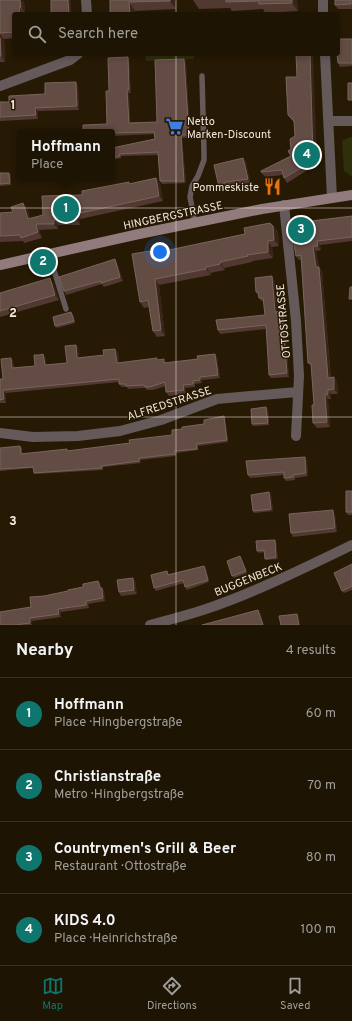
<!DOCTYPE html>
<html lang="en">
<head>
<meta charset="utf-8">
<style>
	body { margin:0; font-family:Overpass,sans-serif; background:#251d0e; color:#f1f3f6 }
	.you { position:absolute; left:160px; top:252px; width:14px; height:14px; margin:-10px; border:3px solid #fff; border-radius:50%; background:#1a73e8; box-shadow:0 0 0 6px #1a73e833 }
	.badge { display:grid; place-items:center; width:26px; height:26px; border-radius:50%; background:#0f766e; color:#fff; font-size:13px; font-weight:700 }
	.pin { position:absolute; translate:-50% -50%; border:2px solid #fff; box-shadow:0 1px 4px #0006 }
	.popup { position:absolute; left:17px; top:129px; width:98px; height:52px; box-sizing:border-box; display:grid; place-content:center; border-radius:4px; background:#1d1404; filter:drop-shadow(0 1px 3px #0005); font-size:13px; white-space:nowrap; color:#a09e9a }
	.popup b { font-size:15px; color:#f1f3f6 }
	.popup::after { content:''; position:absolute; left:50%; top:100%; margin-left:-8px; border:8px solid transparent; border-top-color:#1d1404 }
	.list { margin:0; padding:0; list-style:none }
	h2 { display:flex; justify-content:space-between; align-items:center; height:52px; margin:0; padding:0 16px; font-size:17px }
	h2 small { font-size:13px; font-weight:400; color:#a09e9a }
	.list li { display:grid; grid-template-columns:26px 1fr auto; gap:12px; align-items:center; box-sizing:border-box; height:72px; padding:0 16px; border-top:1px solid #3b3326 }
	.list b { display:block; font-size:15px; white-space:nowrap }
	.list p { margin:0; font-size:13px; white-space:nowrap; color:#a09e9a }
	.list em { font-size:13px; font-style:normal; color:#a09e9a }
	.icon { flex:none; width:22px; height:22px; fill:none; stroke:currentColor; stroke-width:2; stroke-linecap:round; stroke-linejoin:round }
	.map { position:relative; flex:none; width:352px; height:625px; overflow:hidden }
	.search { position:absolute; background:#1d1404; box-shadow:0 2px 6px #0003; left:12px; right:12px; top:12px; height:44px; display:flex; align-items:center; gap:10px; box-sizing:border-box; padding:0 14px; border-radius:4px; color:#a09e9a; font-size:15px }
	.sheet { height:340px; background:#1d1404 }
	nav { display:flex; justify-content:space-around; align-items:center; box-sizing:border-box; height:56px; border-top:1px solid #3b3326; background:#1d1404; font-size:11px; color:#a09e9a }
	nav a { display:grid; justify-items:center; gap:2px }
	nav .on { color:#0f766e }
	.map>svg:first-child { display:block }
</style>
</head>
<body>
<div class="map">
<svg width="352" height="625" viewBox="0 0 352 625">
	<rect width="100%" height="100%" fill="#271a05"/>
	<path fill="#2e2f0b" d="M145,54h49v5l-48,2z
		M350,137h2v39h-1l-7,-5 -2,-30z"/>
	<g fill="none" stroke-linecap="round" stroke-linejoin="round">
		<path stroke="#66595a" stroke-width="5.5" d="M195,223l-5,-26 2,-11 6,-10 6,-16v-7l-2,-77
			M49,254l17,55"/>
		<path stroke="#66595a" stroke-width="10" d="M86,0l1,14
			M323,0v14
			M325,54l7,144
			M0,86l70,-26 8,-6
			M329,121h23
			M284,205l12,116 3,55 -3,60
			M0,433l33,4 45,-1 42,-5 41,-11 56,-21 80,-7
			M150,625c19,-5 38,-10 56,-16 50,-17 98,-41 146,-64"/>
		<path stroke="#917b7d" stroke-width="10" d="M0,265l139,-31 123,-25 90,-14"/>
	</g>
	<path fill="#513932" d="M0,0l24,2 1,11 -11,1v24l-10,1 1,23h-5z
		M110,0h65l1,9 -41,2v3h-25z
		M193,0h104l1,11 -33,2 -2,-4 -31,2 -2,-3 -31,1z
		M352,0v9h-14l-3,-4z
		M352,39v27l-12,1 -2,-4z
		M128,57l1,3 2,33h-2l1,30 27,-1 27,-63 2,3 4,76h-8l4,45 -24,1 -2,-3 -2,-26 -37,1v2l-9,2v-12l43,-9v-5l-43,2v-4l-5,-8 2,-33z
		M286,77l31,85 -3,4 -27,17 -3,-5 -1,-3 -18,2 -4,-5 30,-16v-7l4,-13v-13l-4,-4 -3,-4z
		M76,82l2,4 1,24 -41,1v8l-38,2v-19h9l36,-8z
		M243,158l3,4 4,21 -22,3 -7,5 -2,-4z
		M0,173h9l2,2v10l-11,1z
		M156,178l4,6 3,17 -83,18v6h-22v4l-19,1 3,8 -18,5 -1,-2 -23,1v-29l13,-1 10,-9 4,5 3,10 13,-3 39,-20z
		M352,216v25l-32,4 1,5 -5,1 3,16 3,4 9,107 3,-1 3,5 1,12h-7v5h-3l2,28 -13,1 -4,-5 1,-18 -3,-39 -3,-3 -7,-103h-2l-3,-4z
		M273,226l5,6 1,14 -7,1 1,11 -21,3v1l-28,6 1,2 -15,3 1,2 -52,10 6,51 -8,1 -4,-6 -4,-24 -5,1 -4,-6 11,-48 94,-20z
		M115,259l2,4 6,18 -19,6 -2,-3 -36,11 -2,-4z
		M274,279l3,32h5l2,3 5,63 -18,1 -2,-3 -3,-46 -46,5 -2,-4 47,-15 -1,-14h-3l-2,-3 -1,-3 -2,-3z
		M53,283l6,17 -59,17v-24z
		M73,314l2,9 -18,5 -2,-2z
		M76,345l2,3 1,10 25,-3 14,-3 1,11 38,-3 9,2v1l32,-4 17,-5 2,3 3,21 -18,2v3l-7,1v3l-10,1 1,5 -17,3 -3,-4v-6l-13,4h-6l-2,-2 -17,1 -1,-2h-5l-3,-3v-2l-113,11v10h-6v-24h3l8,-21 2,3 1,7 21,-2 8,-12 3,4v7l21,-2z
		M268,409l1,16 -16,1 -1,-2z
		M224,416l1,2 3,24 -30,4v4l-22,3v3l-36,4 1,3 -38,4v3l-68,4 -1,-1 -1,-5 -33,3v-23l20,-2 2,2v5l46,-2 62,-8 42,-8 10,-6 22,-5z
		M307,460l1,16 -13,2v2l-9,1 -2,-3v-3l-34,3 -2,-3z
		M352,491v24h-4l-2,-3z
		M271,494l2,17 -19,2 -1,-2z
		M335,514l2,18 -44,5 -2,-4z
		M276,541l2,18 -12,1 -1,-1 -1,-7 -5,1 -2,-2z
		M241,558l6,15 -13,5 -2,-2z
		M352,564v26l-8,3 -2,-2z
		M204,566l2,2 3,14 -22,8 -2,-3 -1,-4 -28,8 -2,-3 15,-15v1z
		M133,578l2,3 2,13 -16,2 -2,-4z
		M98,581l3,3v4l3,3 1,10 -17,3 1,4 -28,4v5l-29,4v4h-32l31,-18 13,-11 24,-5 15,-4z"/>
	<path fill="#392518" d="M20,0h2l2,2 1,11 -4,-6z
		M68,0h3v14h-2z
		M170,0h5l1,9 -6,-8z
		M292,0h5l1,11 -6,-8z
		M129,2l6,9v3h-5z
		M19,7l4,6v1h-3z
		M0,34l4,5 1,23 -4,-6z
		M310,54h3l4,108 -3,4 -3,-4z
		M128,57l1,3 2,33 -2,-3z
		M184,59l2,3 4,76 -1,-3z
		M76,82l2,4 1,24 -2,-4z
		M127,90l2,3 1,33 -1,-3z
		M35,108l3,3v8l-2,-4z
		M181,135l1,3 4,45 -2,-2z
		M243,158l3,4 4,21 -2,-4z
		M9,173l2,2v10l-1,-2z
		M156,178l4,6 3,17 -4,-5z
		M23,203l4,5 5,16 -4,-5z
		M76,214l4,5v6l-4,-6z
		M54,220l4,5v4l-4,-5z
		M36,224l3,6 3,8 -4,-6z
		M273,226l5,6 1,14 -5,-6z
		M268,241l4,6 1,11 -5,-6z
		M317,241l3,4 1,5 -3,-4z
		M313,246l3,5 3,20v-4l3,4 9,111 -3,-4 -12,-111z
		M115,259l2,4 6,18 -3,-4z
		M220,262l4,6 1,2 -5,-6z
		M206,267l4,6 1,2 -5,-6z
		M272,276l2,3 3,36 -2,-3z
		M50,278l3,5 6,17 -4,-5z
		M155,279l4,6 6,51 -4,-6z
		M282,311l2,3 5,63 -2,-4z
		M76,345l2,3 1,13 -2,-3z
		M115,349l3,3 1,14 -2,-3z
		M43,354l3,4 1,11 -2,-4z
		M215,354l2,3 3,21 -2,-3z
		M11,358l2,3 1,11 -2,-4z
		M200,377l2,3v3l-2,-3z
		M334,377l3,5 1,12 -4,-5z
		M183,385l2,3 1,5 -2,-3z
		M3,390l3,3v10l-2,-4z
		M328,390l3,4v5l-3,-5z
		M325,395l3,4 2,28 -3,-5z
		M266,407l2,2 1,16 -1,-2z
		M224,416l1,2 3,24 -1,-2z
		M305,457l2,3 1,16 -2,-3z
		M269,492l2,2 2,17 -2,-2z
		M333,510l2,4 2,18 -2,-4z
		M275,540l1,1 2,18 -2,-2z
		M204,566l2,2 3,14 -1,-2z
		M133,578l2,3 2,13 -3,-4z
		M98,581l3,3 1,8 -2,-4z
		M102,588l2,3 1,10 -2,-3z
		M58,609l3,3v5l-2,-3z
		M258,610l3,4 3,11h-1z
		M297,614l1,1 2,10h-1z
		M30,618l2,3v4l-2,-2z"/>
	<path fill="#624c44" stroke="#79645c" d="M0,0h20l1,7h-2l1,7h-6v18l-14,1z
		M51,0h17l1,14h-18z
		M110,0h60v1l-41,1 1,12h-20z
		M226,0h66v3l-33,1v-3l-33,1z
		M335,0h16v4l-16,1z
		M0,38l1,18h-1z
		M338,39h14v24h-14l-1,-9h1z
		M296,54h14l3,103 -2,5 -27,16 -2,-8 -21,2v-1l30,-15 -3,-5 3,-2 -1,-10 5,-3 -1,-15 -6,-6 -2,-38h11z
		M128,57l1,33h-2l2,33 28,-1 -2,-62 29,-1 5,76h-8l3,46h-24l-2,-29 -39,2 1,2 -8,2v-10l43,-9 -1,-7 -42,1v-1h-29v-7l24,-1 -1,-33h3l-1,-33z
		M76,82l1,24 -42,2 1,7 -36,2v-15h9v-6l36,-2v-11z
		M348,83h4v17h-4z
		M243,158l5,21 -22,3 -7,5 -5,-22z
		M0,173h9l1,10 -10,1z
		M156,178l3,18 -83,18v5l-22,1v4h-18l2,8 -17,6 -1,-3 -20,1v-23l13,-1 -2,-5 12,-4 5,16 15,-4 -1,-19 40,-1v-4l47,-9v2z
		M352,216v21l-35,4 1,5h-5l3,21h3l9,111 6,-1v12l-6,1v4l-3,1 2,27 -14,1 -1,-18h2l-3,-42h-3l-7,-108 -5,1 -5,-29 4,-4z
		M270,223l3,3 1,14 -6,1v11l-21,3 1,1 -28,6v2l-14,3v2l-51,10 6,51 -8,1 -5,-31 -8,2 -8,-48 18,-3v3l95,-20 -1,-6z
		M115,259l5,18 -19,6v-2l-37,10 -5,-14z
		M272,276l3,36 7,-1 5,62 -18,2 -3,-50 -48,5 -2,-10 49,-5 -2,-17h-4l-1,-6h-2l-1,-14z
		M50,278l5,17 -55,16v-18z
		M350,287h2v12h-3z
		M71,312l3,9 -19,5 -2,-9z
		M76,345l1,13 27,-3 -1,-5 12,-1 2,14 40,-5v2l7,-1v4l34,-4 -1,-3 18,-2 3,21 -18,2v3l-7,1v3l-10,1 1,5 -18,2 -1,-10 -15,5h-5l-1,-2 -18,1v-2h-7v-5l-116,11 1,9 -4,1v-21h3l-2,-20 10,-1 1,10 23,-2 -1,-11h5l4,-1 2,11 22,-2 -2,-17z
		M266,407l2,16 -16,1 -1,-15z
		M224,416l3,24 -31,4 1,5 -23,2 1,3 -36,4v3l-38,5 1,2 -68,5 -1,-6 -33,2v-21l20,-2 1,8 46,-5v2l63,-8 -1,-3 43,-5v-5l10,-1v-2l22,-3v-4z
		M305,457l1,16 -13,2v2l-9,1v-6l-36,3 -2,-14z
		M346,491h6v21h-6z
		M269,492l2,17 -18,2 -2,-16z
		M333,510l2,18 -44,5 -2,-19z
		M275,540l1,17 -11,2 -1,-9 -7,1 -1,-10z
		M240,556l6,15 -14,5 -5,-15z
		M352,564v22l-10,5 -8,-18z
		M204,566l4,14 -23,7 -2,-7 -29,8 -3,-13 16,-4 1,4z
		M133,578l1,12 -15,2 -2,-12z
		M98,581l2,7h2l1,10 -17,3v4l-28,4 1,5 -29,4v5l-15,2h-15v-13l31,-5 -1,-10 14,-1 24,-5v-1l15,-3v-3z
		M258,610l5,15h-61z
		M297,614l2,11h-18l-2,-9z"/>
	<path fill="none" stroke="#f2e8dc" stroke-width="1" stroke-opacity="0.55" d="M176,0v14M176,54v571M0,208h352M0,417h352"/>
	<defs>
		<symbol id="supermarket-bare" viewBox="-9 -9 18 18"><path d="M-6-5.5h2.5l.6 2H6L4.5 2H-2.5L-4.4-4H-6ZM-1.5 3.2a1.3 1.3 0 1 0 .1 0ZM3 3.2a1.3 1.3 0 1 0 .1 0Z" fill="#3f7fe0" stroke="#271a05" stroke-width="2.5" paint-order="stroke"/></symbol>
		<symbol id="restaurant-bare" viewBox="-9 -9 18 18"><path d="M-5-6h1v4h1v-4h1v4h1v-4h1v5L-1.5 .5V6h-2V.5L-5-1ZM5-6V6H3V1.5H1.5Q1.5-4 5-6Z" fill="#e8710a" stroke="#271a05" stroke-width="2.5" paint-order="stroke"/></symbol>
	</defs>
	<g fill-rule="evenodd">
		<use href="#supermarket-bare" x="162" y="114" width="25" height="25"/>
		<use href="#restaurant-bare" x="260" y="174" width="25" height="25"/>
	</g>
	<g text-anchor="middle" stroke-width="3" stroke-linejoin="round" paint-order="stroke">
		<g font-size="11" fill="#f2e8dc" stroke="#271a05" text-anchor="start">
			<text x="187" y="125">Netto<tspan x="187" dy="13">Marken-Discount</tspan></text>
			<text x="259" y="191" text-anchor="end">Pommeskiste</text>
		</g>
		<g font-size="11" fill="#f2e8dc" stroke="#271a05">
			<text transform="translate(173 215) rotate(-12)" y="4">HINGBERGSTRASSE</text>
			<text transform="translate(283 321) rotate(-95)" y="4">OTTOSTRASSE</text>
			<text transform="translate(169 403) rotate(-18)" y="4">ALFREDSTRASSE</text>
			<text transform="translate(248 579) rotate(-22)" y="4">BUGGENBECK</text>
		</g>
	</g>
	<g font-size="13" text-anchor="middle" font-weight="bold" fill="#f2e8dc" stroke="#271a05" stroke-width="3" stroke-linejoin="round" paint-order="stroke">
		<text x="13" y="109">1</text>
		<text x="13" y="317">2</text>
		<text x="13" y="525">3</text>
	</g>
</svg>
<div class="you"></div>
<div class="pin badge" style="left:66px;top:209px">1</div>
<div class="popup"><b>Hoffmann</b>Place</div>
<div class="pin badge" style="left:43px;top:262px">2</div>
<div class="pin badge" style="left:301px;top:230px">3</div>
<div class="pin badge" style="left:307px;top:155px">4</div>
<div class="search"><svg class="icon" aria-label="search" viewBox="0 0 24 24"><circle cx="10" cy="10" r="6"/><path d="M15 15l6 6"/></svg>Search here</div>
</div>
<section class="sheet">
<h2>Nearby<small>4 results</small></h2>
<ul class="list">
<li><span class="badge">1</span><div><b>Hoffmann</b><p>Place · Hingbergstraße</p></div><em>60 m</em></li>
<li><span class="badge">2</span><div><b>Christianstraße</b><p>Metro · Hingbergstraße</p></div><em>70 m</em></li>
<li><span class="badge">3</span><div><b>Countrymen's Grill &amp; Beer</b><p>Restaurant · Ottostraße</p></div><em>80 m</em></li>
<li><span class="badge">4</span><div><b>KIDS 4.0</b><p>Place · Heinrichstraße</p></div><em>100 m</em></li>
</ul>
</section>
<nav>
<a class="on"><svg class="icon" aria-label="map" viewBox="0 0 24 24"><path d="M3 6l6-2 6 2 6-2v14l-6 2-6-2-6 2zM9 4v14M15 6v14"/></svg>Map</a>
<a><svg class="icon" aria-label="directions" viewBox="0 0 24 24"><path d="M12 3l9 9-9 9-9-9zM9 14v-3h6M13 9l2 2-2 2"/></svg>Directions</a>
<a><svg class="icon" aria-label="saved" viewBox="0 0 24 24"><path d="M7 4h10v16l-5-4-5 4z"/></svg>Saved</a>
</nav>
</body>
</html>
